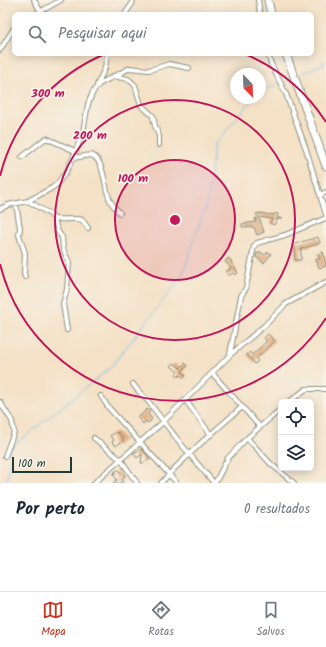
<!DOCTYPE html>
<html lang="pt">
<head>
<meta charset="utf-8">
<style>
	body { margin:0; font-family:Kalam,sans-serif; background:#f2f2f3; color:#1f2937 }
	.controls { position:absolute; right:12px; bottom:12px; display:grid; overflow:hidden; border-radius:6px; box-shadow:0 2px 10px #0003 }
	.controls button { width:36px; height:36px; display:grid; place-items:center; padding:0; border:0; border-bottom:1px solid #e0e1e3; background:#fff; color:#1f2937; font:20px sans-serif }
	.compass { position:absolute; left:230px; top:68px; width:36px; height:36px; border-radius:50%; background:#fff; box-shadow:0 2px 10px #0003; rotate:157deg }
	.scale { position:absolute; left:12px; bottom:10px; width:60px; box-sizing:border-box; padding-left:4px; border:2px solid #1f3d34; border-top:0; font-size:11px; line-height:14px; white-space:nowrap; color:#1f3d34; -webkit-text-stroke:3px #f7f3e8; paint-order:stroke }
	.list { margin:0; padding:0; list-style:none }
	h2 { display:flex; justify-content:space-between; align-items:center; height:52px; margin:0; padding:0 16px; font-size:17px }
	h2 small { font-size:13px; font-weight:400; color:#747a83 }
	.icon { flex:none; width:22px; height:22px; fill:none; stroke:currentColor; stroke-width:2; stroke-linecap:round; stroke-linejoin:round }
	.map { position:relative; flex:none; width:326px; height:483px; overflow:hidden }
	.search { position:absolute; background:#fff; box-shadow:0 2px 10px #0003; left:12px; right:12px; top:12px; height:44px; display:flex; align-items:center; gap:10px; box-sizing:border-box; padding:0 14px; border-radius:6px; color:#747a83; font-size:15px }
	.sheet { height:108px; background:#fff }
	nav { display:flex; justify-content:space-around; align-items:center; box-sizing:border-box; height:56px; border-top:1px solid #e0e1e3; background:#fff; font-size:11px; color:#747a83 }
	nav a { display:grid; justify-items:center; gap:2px }
	nav .on { color:#c8321e }
	.map>svg:first-child { display:block }
</style>
</head>
<body>
<div class="map">
<svg width="326" height="483" viewBox="0 0 326 483">
	<rect width="100%" height="100%" fill="#f7f3e8"/>
	<filter id="ink" filterUnits="userSpaceOnUse"><feTurbulence type="fractalNoise" baseFrequency=".025" numOctaves="2"/><feDisplacementMap in="SourceGraphic" scale="8" xChannelSelector="R" yChannelSelector="G"/><feConvolveMatrix kernelMatrix="1 2 1 2 8 2 1 2 1" color-interpolation-filters="sRGB"/></filter>
	<filter id="wash" filterUnits="userSpaceOnUse"><feTurbulence type="fractalNoise" baseFrequency=".012" numOctaves="4" result="noise"/><feDisplacementMap in="SourceGraphic" scale="16" xChannelSelector="R" yChannelSelector="G"/><feGaussianBlur stdDeviation="0.9" result="paint"/><feColorMatrix in="noise" values="0 0 0 0 0 0 0 0 0 0 0 0 0 0 0 0 0 1.4 0 .05"/><feComposite in="paint" operator="in"/></filter>
	<g filter="url(#wash)">
		<rect width="100%" height="100%" fill="#f4e1c6"/>
		<g fill="none" stroke-linecap="round" stroke-linejoin="round">
			<path stroke="#6fbdea" stroke-width="1" d="M298,76l28,-14
				M281,83l10,-4
				M260,92l18,-8
				M7,483l4,-35 99,-80 72,-92 26,-77 6,-54 40,-47"/>
		</g>
		<g id="blocks">
			<path fill="#dfa978" d="M261,213l9,2 1,-1 3,1 2,-2 2,1 -1,3 5,2h-6l1,1 -3,5 -4,-2 2,-4 -14,-2 -2,-3z
				M255,218l5,2 4,12 -7,3 -3,-8h-12v-3l14,-2z
				M318,237l2,6 -19,6v11h-6v-16z
				M260,252l5,3 3,-3 3,2 -7,9 -8,-6 1,-4 2,1z
				M323,252l3,14 -7,2 -3,-9h4l-2,-5z
				M228,258l4,3 -1,1 7,11 -3,2 -2,-2 -5,3 -2,-4 5,-4 -6,-6z
				M268,334l7,7 -19,18 2,2 -3,3 -8,-9 3,-3 2,3 15,-14 -3,-3z
				M174,363l6,5 5,-5 2,3 -5,5 4,5 -2,2 -4,-3 -2,2 -2,-3 2,-2 -7,-6z
				M147,409l3,3 -2,2 4,5 -4,4 -2,-2 -3,3 -6,-7 3,-1z
				M116,432l1,1 1,-1 6,8 -8,6 -4,-4 2,-2 -4,-4z
				M142,449l8,10 -7,4h-2l1,-9 -5,4 -4,-5z
				M118,470l7,6 -3,4 1,3h-10l4,-3 -4,-6 3,-1 -2,-1z"/>
		</g>
	</g>
	<g filter="url(#ink)">
		<use href="#blocks" fill-opacity="0" stroke="#8a8f7d" stroke-width="1"/>
		<g fill="none" stroke-linecap="round" stroke-linejoin="round">
			<defs>
				<path id="street" d="M34,0l7,12
					M258,0l2,14
					M36,14l25,-14
					M125,14l7,-10 1,-4
					M0,50l14,-22
					M268,54l3,10 15,30 20,55 20,66
					M113,76l15,3 7,6 6,20 12,11 2,10 4,10v9
					M97,85l8,-17 2,-14
					M22,157l24,-19 29,13
					M73,158l18,-3c14,4 13,34 19,45 2,5 6,9 10,13
					M320,195l6,-3
					M28,201l22,13 4,5 4,13 4,5 1,12 6,13 -2,27 -4,15 4,26
					M16,204l4,24 -1,7 6,18 -1,21 1,3
					M0,209l8,-4 20,-4 24,-13 5,-4 9,-12 7,-14 10,-26 5,-28 5,-12 6,-8 31,-16 19,2 20,-6 20,4
					M54,219c5,1 25,-1 28,1 2,2 4,5 6,8
					M230,354l11,-58 5,-8 8,-42 3,-3 28,-8 41,-17
					M212,373l48,54
					M133,384c5,8 13,14 18,21 20,27 41,53 63,78
					M101,396l7,11 69,76
					M186,401l25,34
					M0,402l12,19 2,11 -9,24
					M289,402l17,-13h20
					M94,438l27,22 16,23
					M247,438l24,26 23,19
					M94,483l69,-61 67,-67 34,-29 22,-22 40,-22
					M161,483l14,-15 28,-27 39,-34
					M215,483l13,-25 19,-20 34,-29"/>
				<path id="highway" d="M268,0l3,14
					M286,54l40,112"/>
			</defs>
			<use href="#street" stroke="#8a8f7d" stroke-width="6"/>
			<use href="#highway" stroke="#8a8f7d" stroke-width="9"/>
			<use href="#street" stroke="#fff" stroke-width="4"/>
			<use href="#highway" stroke="#fff" stroke-width="7"/>
		</g>
	</g>
	<circle cx="175" cy="220" r="60" fill="#c2185b" fill-opacity=".12"/>
	<g fill="none" stroke="#c2185b" stroke-width="2">
		<circle cx="175" cy="220" r="60"/>
		<circle cx="175" cy="220" r="120"/>
		<path d="M326 318A180 180 0 0 1 0 264M0 176A180 180 0 0 1 105 54M245 54A180 180 0 0 1 326 122"/>
	</g>
	<circle cx="175" cy="220" r="6" fill="#c2185b" stroke="#f7f3e8" stroke-width="2"/>
	<g font-size="12" text-anchor="middle" font-weight="bold" fill="#c2185b" stroke="#f7f3e8" stroke-width="3.5" stroke-linejoin="round" paint-order="stroke">
		<text x="48" y="97">300 m</text>
		<text x="90" y="139">200 m</text>
		<text x="133" y="182">100 m</text>
	</g>
</svg>
<div class="controls">
<button><svg class="icon" aria-label="locate" viewBox="0 0 24 24"><circle cx="12" cy="12" r="6"/><path d="M12 2v4M12 18v4M2 12h4M18 12h4"/></svg></button>
<button><svg class="icon" aria-label="layers" viewBox="0 0 24 24"><path d="M12 4l9 5-9 5-9-5zM3 14l9 5 9-5"/></svg></button>
</div>
<svg class="compass" viewBox="-18 -18 36 36"><path d="M0-13l5 13h-10z" fill="#e53935"/><path d="M0 13l5-13h-10z" fill="#747a83"/></svg>
<div class="scale">100 m</div>
<div class="search"><svg class="icon" aria-label="search" viewBox="0 0 24 24"><circle cx="10" cy="10" r="6"/><path d="M15 15l6 6"/></svg>Pesquisar aqui</div>
</div>
<section class="sheet">
<h2>Por perto<small>0 resultados</small></h2>
<ul class="list">
</ul>
</section>
<nav>
<a class="on"><svg class="icon" aria-label="map" viewBox="0 0 24 24"><path d="M3 6l6-2 6 2 6-2v14l-6 2-6-2-6 2zM9 4v14M15 6v14"/></svg>Mapa</a>
<a><svg class="icon" aria-label="directions" viewBox="0 0 24 24"><path d="M12 3l9 9-9 9-9-9zM9 14v-3h6M13 9l2 2-2 2"/></svg>Rotas</a>
<a><svg class="icon" aria-label="saved" viewBox="0 0 24 24"><path d="M7 4h10v16l-5-4-5 4z"/></svg>Salvos</a>
</nav>
</body>
</html>
